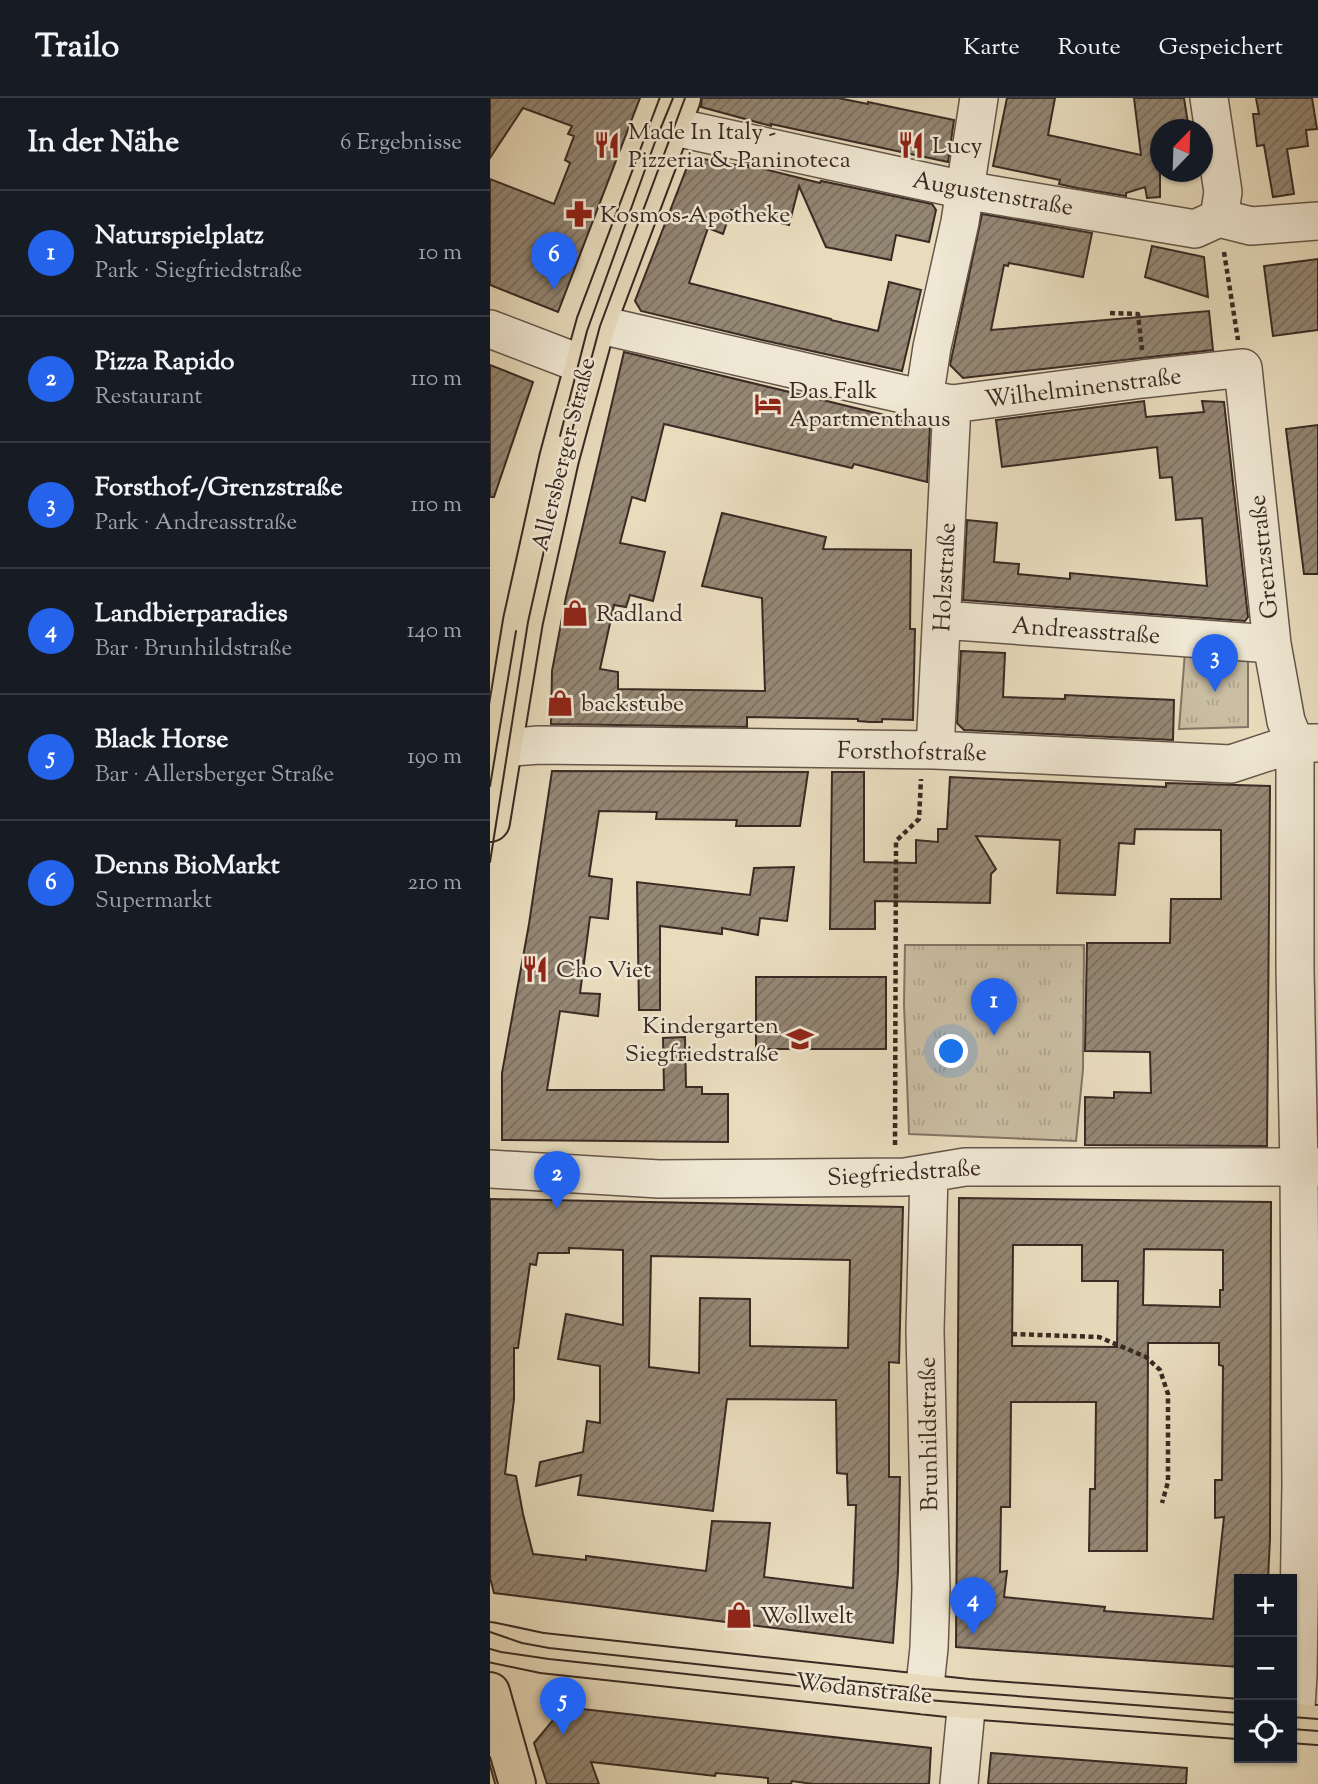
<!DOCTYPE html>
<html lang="de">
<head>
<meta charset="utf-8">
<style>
	body { margin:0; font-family:"Sorts Mill Goudy",serif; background:#242831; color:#f1f3f6 }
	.controls { position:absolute; right:21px; bottom:21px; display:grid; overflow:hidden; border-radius:0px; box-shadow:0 2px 5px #0004 }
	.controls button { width:63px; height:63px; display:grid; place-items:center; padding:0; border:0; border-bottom:2px solid #363941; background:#171b24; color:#f1f3f6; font:35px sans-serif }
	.compass { position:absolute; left:660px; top:21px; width:63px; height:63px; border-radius:50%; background:#171b24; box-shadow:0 2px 5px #0004; rotate:23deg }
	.you { position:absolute; left:462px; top:954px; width:24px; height:24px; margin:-18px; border:5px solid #fff; border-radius:50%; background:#1a73e8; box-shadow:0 0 0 10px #1a73e833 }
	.badge { display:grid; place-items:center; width:46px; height:46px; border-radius:50%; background:#2563eb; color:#fff; font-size:23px; font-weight:700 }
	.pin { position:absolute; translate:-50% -58px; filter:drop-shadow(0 2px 4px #0008) }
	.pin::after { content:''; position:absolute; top:37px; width:24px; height:21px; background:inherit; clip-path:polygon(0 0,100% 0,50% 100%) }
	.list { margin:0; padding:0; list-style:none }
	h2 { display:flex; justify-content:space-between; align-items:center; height:91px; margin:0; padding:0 28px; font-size:30px }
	h2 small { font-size:23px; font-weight:400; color:#9ea1a6 }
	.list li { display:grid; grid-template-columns:46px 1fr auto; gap:21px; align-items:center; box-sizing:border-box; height:126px; padding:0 28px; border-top:2px solid #363941 }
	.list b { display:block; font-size:26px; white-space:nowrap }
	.list p { margin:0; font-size:23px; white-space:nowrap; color:#9ea1a6 }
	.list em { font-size:23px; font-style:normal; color:#9ea1a6 }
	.icon { flex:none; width:38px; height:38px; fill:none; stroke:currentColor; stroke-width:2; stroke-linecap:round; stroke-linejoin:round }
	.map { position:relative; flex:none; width:828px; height:1686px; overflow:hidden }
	header { display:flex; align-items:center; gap:42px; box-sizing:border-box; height:98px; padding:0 35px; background:#171b24; border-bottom:2px solid #363941 }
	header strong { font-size:33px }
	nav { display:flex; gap:38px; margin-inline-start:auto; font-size:24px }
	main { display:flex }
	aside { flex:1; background:#171b24 }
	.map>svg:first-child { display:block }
</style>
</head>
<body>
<header>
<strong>Trailo</strong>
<nav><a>Karte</a><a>Route</a><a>Gespeichert</a></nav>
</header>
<main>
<aside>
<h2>In der Nähe<small>6 Ergebnisse</small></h2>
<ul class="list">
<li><span class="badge">1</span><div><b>Naturspielplatz</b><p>Park · Siegfriedstraße</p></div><em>10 m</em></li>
<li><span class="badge">2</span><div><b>Pizza Rapido</b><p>Restaurant</p></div><em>110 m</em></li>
<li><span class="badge">3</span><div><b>Forsthof-/Grenzstraße</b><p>Park · Andreasstraße</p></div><em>110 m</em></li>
<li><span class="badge">4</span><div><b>Landbierparadies</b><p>Bar · Brunhildstraße</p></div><em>140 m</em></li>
<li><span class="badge">5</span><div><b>Black Horse</b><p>Bar · Allersberger Straße</p></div><em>190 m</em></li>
<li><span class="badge">6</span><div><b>Denns BioMarkt</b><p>Supermarkt</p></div><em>210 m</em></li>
</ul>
</aside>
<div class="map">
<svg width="828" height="1686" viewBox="0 0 828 1686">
	<defs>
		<pattern id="park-tufts" width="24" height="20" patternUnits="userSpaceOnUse" patternTransform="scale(1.75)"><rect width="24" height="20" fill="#cabea3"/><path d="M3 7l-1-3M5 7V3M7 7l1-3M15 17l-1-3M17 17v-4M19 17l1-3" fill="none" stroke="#aea38c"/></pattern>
		<pattern id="building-hatch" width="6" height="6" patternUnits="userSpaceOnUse" patternTransform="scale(1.75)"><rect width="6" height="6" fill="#948774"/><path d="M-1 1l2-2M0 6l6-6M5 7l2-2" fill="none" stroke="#7a6f5f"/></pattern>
	</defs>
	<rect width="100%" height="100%" fill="#e8dcbd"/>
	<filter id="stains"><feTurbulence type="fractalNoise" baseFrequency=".00286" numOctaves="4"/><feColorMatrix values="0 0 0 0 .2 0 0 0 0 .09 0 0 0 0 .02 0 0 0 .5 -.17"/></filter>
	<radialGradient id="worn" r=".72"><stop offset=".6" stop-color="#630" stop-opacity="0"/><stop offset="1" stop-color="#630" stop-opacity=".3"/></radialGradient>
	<path fill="url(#park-tufts)" stroke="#827464" stroke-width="2" d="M695,554l63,4v71l-69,2z
		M415,847h179l-1,124 -7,72 -167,-7 -5,-130z"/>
	<path fill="url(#building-hatch)" stroke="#392a24" stroke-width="2" fill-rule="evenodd" d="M0,0h150l-82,214 -68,-27v-106l64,25 16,-41 -5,-3 9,-24 -6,-2 4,-8 -49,-18 -33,50z
		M212,0h136l30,6v-2l86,18 -6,42 -177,-38v2l-70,-19z
		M517,0h48l-7,37 93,20 -7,-57h50l5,32h-29v67l-13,1 -2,-11 -19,6v3l-49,-8 -18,-4 1,-4 -67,-14z
		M766,0h56l5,31 -11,1 2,16 -21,3 7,45 -21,3 -9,-52 -7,1 -4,-32h6z
		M208,60l50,9v-2l72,18 1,-2 111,23 4,6 -7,32 -33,-7 -5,25 -65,-13 -27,-61 -10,39 -58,-15 -8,24 -15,-6 -19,55 142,36v1l47,11 11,-49 32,8 -19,81 -140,-31 -121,-29 -6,-10 54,-139z
		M492,116l110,19 -9,44 -74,-14 -1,3 -4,-1 -13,65 218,-19 4,39 -250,28 -13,-13z
		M662,148l52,11 4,40 -63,-20z
		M828,161v71l-45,6 -9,-70z
		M134,254l306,74 -3,56 -73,-18 -2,4 -188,-44 -19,77 -13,-4 -12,46 45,9 -12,49 -23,-6 -4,12 -12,-2 -14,64 18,3v17l147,2 -3,-93 -60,-12 20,-73 104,24 -3,12 88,1 -1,79h5l-2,91 -31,-1v3h-12l-12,-1v-2l-111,-2v10l-196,-3 1,-53 14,-74z
		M0,267l43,17 -39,115h-4z
		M654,303l2,16 58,-5 -2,-11 22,1 24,215 -3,4 -282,-21 4,-80 30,3 -3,39 25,2 -1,10 52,5v-6l137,13 -5,-68 -26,2 -4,-43 -12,1 -3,-31 -155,20 -6,-47z
		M828,327v149h-14l-18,-145z
		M471,553l44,2 -2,44 62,2v-4l109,5 -1,40 -209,-10 -7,-7z
		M62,673l256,1 -8,54h-64l1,-6 -81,-1 1,-7 -58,-1 -10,65 23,3 -4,40 -18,-2 -10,76 20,1 -2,22 -38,-5 -13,79h117l-1,-52 22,-1 1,50h16v7h26v48l-226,-2v-67l27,-149z
		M342,674h32v90l52,1v-23l22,2v-13h9l3,-52 216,10v-4l104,3 -3,360 -182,-1v-48l29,1v-6l37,1 -1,-41 -65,-1 2,-108h83l1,-44h50v-69l-86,-1 -1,15 -15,-1 -4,52 -58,-2 3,-53 -84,-4 20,33 -5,5 -1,29 -115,-2v28h-45z
		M304,769l-7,54 -27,-3 -2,17 -36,-7v6l-62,-8v84h-21l-2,-128 113,13 4,-27z
		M266,879h130v72h-130z
		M469,1100l312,4 -1,337 -2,40h-29v88l-283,-20zM523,1147h69v36h36l-1,66 -105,-1zM654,1151l79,1v40h-3v17l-77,-2zM658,1245h71v22l4,1 -1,114h-7v38l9,-1 -11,102 -109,-8 1,-4 -101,-10 3,-26 -7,1 1,-65h9l1,-105h85l-1,87h-5l-1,62h58z
		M0,1101l413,8 -4,156 -10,-1v115h11l-2,94 -5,72 -399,-50 -4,-15zM79,1150l54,2v75l-57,-11 -8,45 42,7v57l-13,-2 -4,31 -43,10 -4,24 45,-11 -3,20 135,16 14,-112 109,1 1,73 10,1 1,31h8l-3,83 -89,-11 6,-54 -58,-2 -6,50 -120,-15v4l-53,-6 -10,-40 -7,-38 -11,-2 9,-75v-51h4l12,-84 6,1 2,-12h31zM161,1158l199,4 -2,88 -98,-2v-47l-50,-1 -1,75 -50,-6z
		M74,1609l367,41 -2,36h-116l-21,-3 -1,3h-23v-6l-52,-5 -1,3 -124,-14 8,22h-52l-13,-41z
		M501,1655l196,15 -1,16h-198z"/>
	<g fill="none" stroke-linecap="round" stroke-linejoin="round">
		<defs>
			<path id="minor" d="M719,0l14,94 -4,26
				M180,28l294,64 231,39 24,-11 32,8 67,-5
				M106,226l328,75 28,5 190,-25 101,-11 29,276 14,77 9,22v226l4,198 2,316 -3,192 -3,48
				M0,231l94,36
				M434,301l8,-52 28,-125 19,-124
				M452,522l330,24
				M0,651l49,-4 396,5 296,14 64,-21h23
				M445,652l17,-346
				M0,1071l169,10 246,-2 60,-10h353
				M434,1597l5,-47 2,-59 -6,-258 4,-158
				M469,1686l8,-85"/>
			<path id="major" d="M0,724l33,-201 36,-162 11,-41 26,-94 85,-226
				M0,1544l52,11 425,46 272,20
				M0,1594l26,92
				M802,1625l26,2"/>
		</defs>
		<use href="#minor" stroke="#65564a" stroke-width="40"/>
		<use href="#major" stroke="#392a24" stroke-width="42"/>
		<path stroke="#392a24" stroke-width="4.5" stroke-dasharray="5 3.5" stroke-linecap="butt" d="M734,154l14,88
			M620,215l28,1 4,36
			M405,1047l1,-304 23,-22 2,-40
			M522,1236l87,3 47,20 14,13 8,24v88l-6,21"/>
		<use href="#minor" stroke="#f0e8d4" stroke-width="37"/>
		<use href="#major" stroke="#e8dcbd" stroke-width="38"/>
		<path stroke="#392a24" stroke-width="2" d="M70,338l27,-105 68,-189 18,-44
			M0,688l26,-155
			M0,764l38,-240 36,-161 36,-135 85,-228
			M0,1534l32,11 27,5 376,41 314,24
			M0,1551l11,3 48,7 366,40 324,26
			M802,1619l26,2
			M802,1631l26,2
			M0,1659l8,27"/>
	</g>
	<defs>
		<symbol id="restaurant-bare" viewBox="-9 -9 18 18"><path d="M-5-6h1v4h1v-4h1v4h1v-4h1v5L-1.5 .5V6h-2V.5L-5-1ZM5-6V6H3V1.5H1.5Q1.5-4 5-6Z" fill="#8f2418" stroke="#f0e8d4" stroke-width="2.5" paint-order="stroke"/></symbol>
		<symbol id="pharmacy-bare" viewBox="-9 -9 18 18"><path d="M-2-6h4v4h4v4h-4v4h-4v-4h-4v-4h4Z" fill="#8f2418" stroke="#f0e8d4" stroke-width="2.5" paint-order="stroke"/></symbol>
		<symbol id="hotel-bare" viewBox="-9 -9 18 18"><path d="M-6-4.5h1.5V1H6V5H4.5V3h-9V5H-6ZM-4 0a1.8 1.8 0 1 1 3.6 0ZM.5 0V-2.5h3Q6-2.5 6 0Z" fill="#8f2418" stroke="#f0e8d4" stroke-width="2.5" paint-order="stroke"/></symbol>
		<symbol id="shop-bare" viewBox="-9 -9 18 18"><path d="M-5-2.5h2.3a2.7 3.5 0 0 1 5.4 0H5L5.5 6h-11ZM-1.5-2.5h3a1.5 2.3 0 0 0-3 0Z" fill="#8f2418" stroke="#f0e8d4" stroke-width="2.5" paint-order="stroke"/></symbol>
		<symbol id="school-bare" viewBox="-9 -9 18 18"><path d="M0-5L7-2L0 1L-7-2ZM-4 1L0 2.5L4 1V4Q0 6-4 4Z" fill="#8f2418" stroke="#f0e8d4" stroke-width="2.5" paint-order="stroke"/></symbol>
	</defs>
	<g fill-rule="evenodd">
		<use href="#restaurant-bare" x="98" y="28" width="38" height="38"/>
		<use href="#restaurant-bare" x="402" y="28" width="38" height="38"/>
		<use href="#pharmacy-bare" x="70" y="97" width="38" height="38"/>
		<use href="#hotel-bare" x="259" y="287" width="38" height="38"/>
		<use href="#shop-bare" x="66" y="496" width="38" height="38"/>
		<use href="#shop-bare" x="51" y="586" width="38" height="38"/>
		<use href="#restaurant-bare" x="26" y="852" width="38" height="38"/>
		<use href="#school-bare" x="291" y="922" width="38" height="38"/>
		<use href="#shop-bare" x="230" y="1498" width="38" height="38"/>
	</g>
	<g text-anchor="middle" stroke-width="5" stroke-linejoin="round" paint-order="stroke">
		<g font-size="24" fill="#392a24" stroke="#f0e8d4" text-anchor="start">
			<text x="138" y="41">Made In Italy -<tspan x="138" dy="28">Pizzeria &amp; Paninoteca</tspan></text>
			<text x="442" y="55">Lucy</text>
			<text x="110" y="124">Kosmos-Apotheke</text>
			<text x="299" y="300">Das Falk<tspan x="299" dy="28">Apartmenthaus</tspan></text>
			<text x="106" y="523">Radland</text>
			<text x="91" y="613">backstube</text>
			<text x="66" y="879">Cho Viet</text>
			<text x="289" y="935" text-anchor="end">Kindergarten<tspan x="289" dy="28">Siegfriedstraße</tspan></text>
			<text x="270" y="1525">Wollwelt</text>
		</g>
		<g font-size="24" fill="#392a24" stroke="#f0e8d4">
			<text transform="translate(503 95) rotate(10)" y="8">Augustenstraße</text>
			<text transform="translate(593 289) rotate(-7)" y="8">Wilhelminenstraße</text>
			<text transform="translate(73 356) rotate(-76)" y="8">Allersberger Straße</text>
			<text transform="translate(773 459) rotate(-96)" y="8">Grenzstraße</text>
			<text transform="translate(454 479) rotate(-87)" y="8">Holzstraße</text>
			<text transform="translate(596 532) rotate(4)" y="8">Andreasstraße</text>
			<text transform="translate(422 653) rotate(1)" y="8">Forsthofstraße</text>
			<text transform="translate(414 1074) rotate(-4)" y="8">Siegfriedstraße</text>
			<text transform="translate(438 1336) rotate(-91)" y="8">Brunhildstraße</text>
			<text transform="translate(374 1590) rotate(6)" y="8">Wodanstraße</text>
		</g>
	</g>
	<rect width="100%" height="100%" filter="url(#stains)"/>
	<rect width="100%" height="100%" fill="url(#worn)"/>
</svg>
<div class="controls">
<button>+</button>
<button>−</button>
<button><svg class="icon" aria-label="locate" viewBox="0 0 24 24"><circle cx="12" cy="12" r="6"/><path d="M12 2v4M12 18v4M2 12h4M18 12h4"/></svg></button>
</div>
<svg class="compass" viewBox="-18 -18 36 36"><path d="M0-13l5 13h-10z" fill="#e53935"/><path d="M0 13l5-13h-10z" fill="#9ea1a6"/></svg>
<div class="you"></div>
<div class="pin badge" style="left:504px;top:938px">1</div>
<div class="pin badge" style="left:67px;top:1111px">2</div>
<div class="pin badge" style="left:725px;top:594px">3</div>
<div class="pin badge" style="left:483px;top:1537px">4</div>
<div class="pin badge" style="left:73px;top:1637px">5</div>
<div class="pin badge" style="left:64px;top:192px">6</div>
</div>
</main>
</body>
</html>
